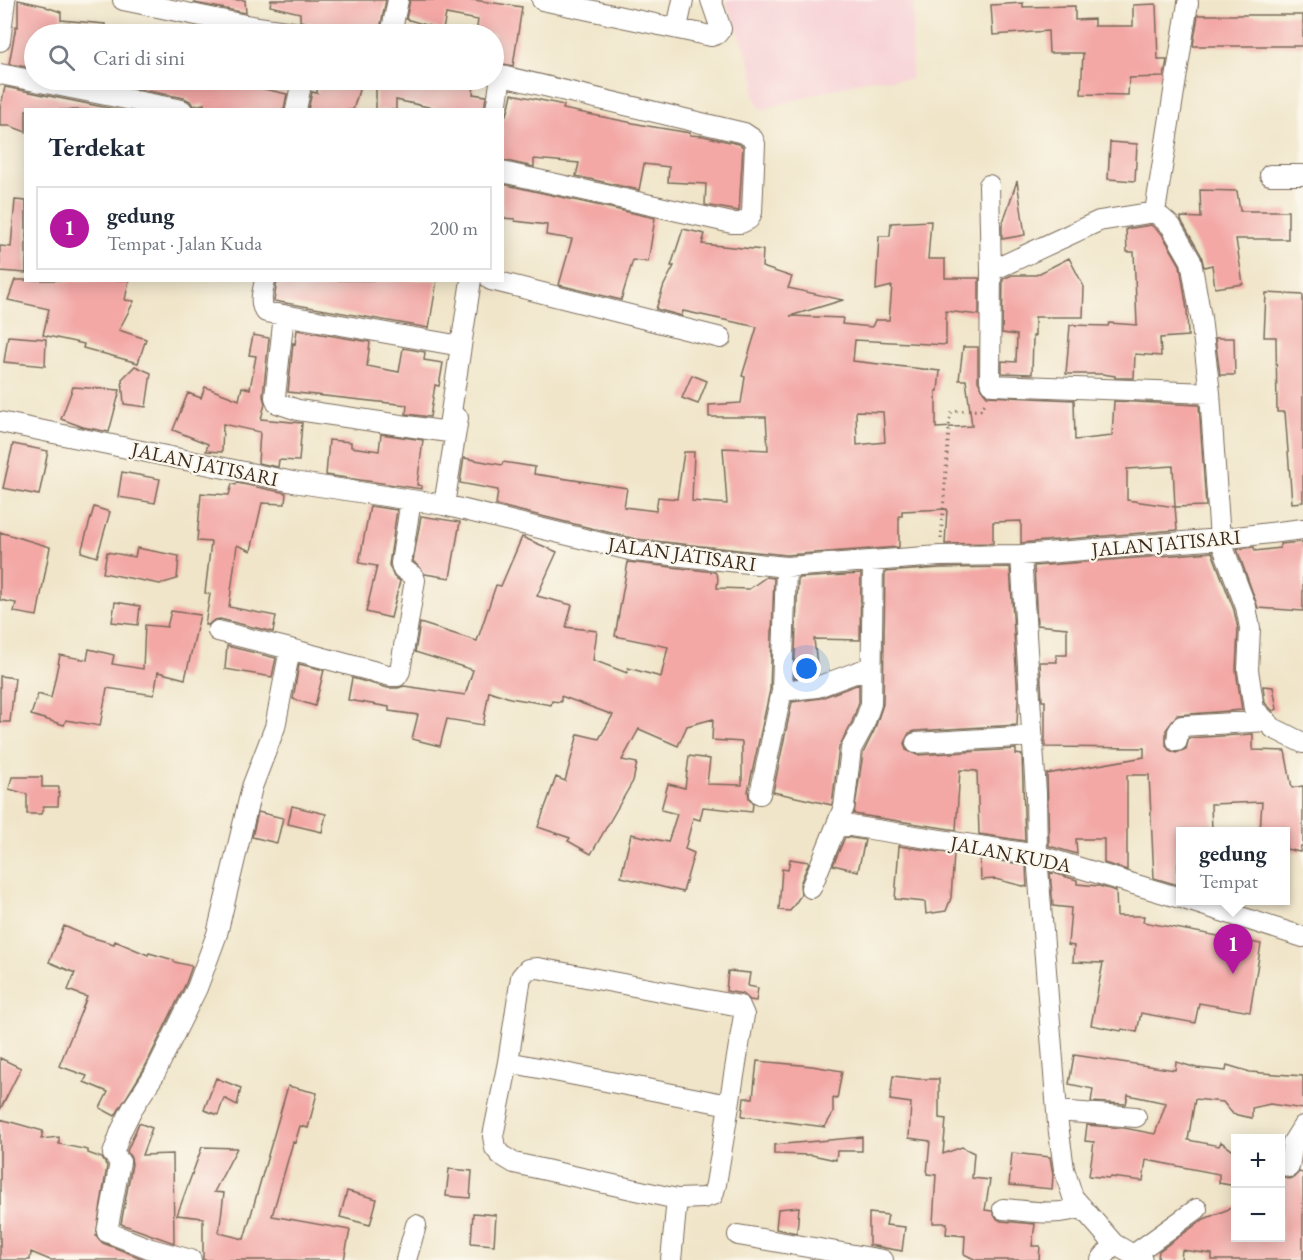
<!DOCTYPE html>
<html lang="id">
<head>
<meta charset="utf-8">
<style>
	body { margin:0; font-family:"EB Garamond",serif; background:#f2f2f3; color:#1f2937 }
	.controls { position:absolute; right:18px; bottom:18px; display:grid; overflow:hidden; border-radius:0px; box-shadow:0 3px 15px #0003 }
	.controls button { width:54px; height:54px; display:grid; place-items:center; padding:0; border:0; border-bottom:2px solid #e0e1e3; background:#fff; color:#1f2937; font:30px sans-serif }
	.you { position:absolute; left:807px; top:669px; width:21px; height:21px; margin:-15px; border:4px solid #fff; border-radius:50%; background:#1a73e8; box-shadow:0 0 0 9px #1a73e833 }
	.badge { display:grid; place-items:center; width:39px; height:39px; border-radius:50%; background:#b5179e; color:#fff; font-size:20px; font-weight:700 }
	.pin { position:absolute; translate:-50% -50px; filter:drop-shadow(0 2px 3px #0008) }
	.pin::after { content:''; position:absolute; top:32px; width:21px; height:18px; background:inherit; clip-path:polygon(0 0,100% 0,50% 100%) }
	.popup { position:absolute; left:1176px; top:827px; width:114px; height:78px; box-sizing:border-box; display:grid; place-content:center; border-radius:0px; background:#fff; filter:drop-shadow(0 2px 4px #0005); font-size:20px; white-space:nowrap; color:#747a83 }
	.popup b { font-size:22px; color:#1f2937 }
	.popup::after { content:''; position:absolute; left:50%; top:100%; margin-left:-12px; border:12px solid transparent; border-top-color:#fff }
	.list { margin:0; padding:0; list-style:none }
	h2 { display:flex; justify-content:space-between; align-items:center; height:78px; margin:0; padding:0 24px; font-size:26px }
	h2 small { font-size:20px; font-weight:400; color:#747a83 }
	.list li { display:grid; grid-template-columns:39px 1fr auto; gap:18px; align-items:center; box-sizing:border-box; height:84px; margin:0 12px 12px; padding:0 12px; border:2px solid #e0e1e3; border-radius:0px }
	.list b { display:block; font-size:22px; white-space:nowrap }
	.list p { margin:0; font-size:20px; white-space:nowrap; color:#747a83 }
	.list em { font-size:20px; font-style:normal; color:#747a83 }
	.icon { flex:none; width:33px; height:33px; fill:none; stroke:currentColor; stroke-width:2; stroke-linecap:round; stroke-linejoin:round }
	.map { position:relative; flex:none; width:1303px; height:1260px; overflow:hidden }
	.search { position:absolute; background:#fff; box-shadow:0 3px 15px #0003; left:24px; top:24px; width:480px; height:66px; display:flex; align-items:center; gap:15px; box-sizing:border-box; padding:0 21px; border-radius:33px; color:#747a83; font-size:22px }
	.panel { position:absolute; background:#fff; box-shadow:0 3px 15px #0003; left:24px; top:108px; width:480px; height:174px; border-radius:0px }
	.map>svg:first-child { display:block }
</style>
</head>
<body>
<div class="map">
<svg width="1303" height="1260" viewBox="0 0 1303 1260">
	<rect width="100%" height="100%" fill="#fbf7ec"/>
	<filter id="ink" filterUnits="userSpaceOnUse"><feTurbulence type="fractalNoise" baseFrequency=".0167" numOctaves="2"/><feDisplacementMap in="SourceGraphic" scale="12" xChannelSelector="R" yChannelSelector="G"/><feConvolveMatrix kernelMatrix="1 2 1 2 8 2 1 2 1" color-interpolation-filters="sRGB"/></filter>
	<filter id="wash" filterUnits="userSpaceOnUse"><feTurbulence type="fractalNoise" baseFrequency=".008" numOctaves="4" result="noise"/><feDisplacementMap in="SourceGraphic" scale="24" xChannelSelector="R" yChannelSelector="G"/><feGaussianBlur stdDeviation="1.35" result="paint"/><feColorMatrix in="noise" values="0 0 0 0 0 0 0 0 0 0 0 0 0 0 0 0 0 1.4 0 .05"/><feComposite in="paint" operator="in"/></filter>
	<g filter="url(#wash)">
		<rect width="100%" height="100%" fill="#f0e5c9"/>
		<path fill="#f7cfd5" d="M725,0h189l-3,80 -42,-1 -109,31 -7,-20 2,-8 -9,-32z"/>
		<g id="blocks">
			<path fill="#f3a8a6" fill-rule="evenodd" d="M18,0l28,6v1l15,5v8l44,4v10h-71l-8,33 -17,-3 7,-38 2,1z
				M195,0h50l1,13 -51,-10z
				M271,0h115l-7,34h-47l-13,-2 -5,-8 -14,-3v-8l-30,-7z
				M410,0h64l48,7 -9,59 -19,-4v-28l-18,-1 2,-13 -32,-6 -3,16 -37,-11z
				M1023,3v4l52,-1v14l19,-1v7h39v-21l23,-1 2,56h9l-3,17 -35,1 -1,17 -47,-1 2,-41h-34l-1,-22 -55,4 -2,-30z
				M1198,15h105v31h-110z
				M201,28l31,6h-30z
				M90,80h141l20,6v-6h14l-1,9 23,5 -3,16h-81l1,-6 -11,2 -3,-5 -6,-3z
				M318,80h44l-9,30h-45l4,-18 5,1z
				M376,80h31l-2,4 69,1 -1,9 13,2 -2,14h-42l-46,-10v10h-20z
				M5,87l113,23h-92v22l-16,-6h-10v-17z
				M512,94l52,11 -1,4 85,17 42,7v2l13,1 36,8 4,3 -4,64 -34,-6 1,-21 -38,-2 1,-15 -25,-3 -5,26 -63,-14 3,-13 -45,-4v8l-32,-7v-40l6,-8z
				M1110,142l27,2 -2,37 -27,-2z
				M1017,181l8,54 -23,4v-14z
				M502,184l153,34 -7,44 -15,-2 -12,40 -62,-15 13,-46 -26,-4 1,-10 -32,-4v-2l-13,-1z
				M1200,190l37,1 3,20h48v28h-52l7,45 -28,4 -3,-23 -8,2 -3,-12 -20,-35v-3l20,1z
				M15,200l11,1v72l-26,-2v-25l11,1z
				M931,221l-3,38h17v19h34v37l-33,-4v34l-91,-5 -2,21 87,10 -2,20h-2v37l36,-2 -6,-46h-7l4,-33h15v34l5,10 4,5 87,4 1,40 37,-4 2,-35 85,4 7,101 -31,1 2,23 -156,13v-22l-28,1v21l-48,1 2,-35 -45,2v5h-3v31l-113,8 -150,-16 -140,-34 2,-15 -38,-7 4,-25 38,7 1,-3 32,5 -1,7 93,14 -3,19 32,4 2,-14 19,2 7,-47h10l-2,49 35,3 -4,-56 45,2 -2,-33h-57v-12l32,-2 4,-26 -3,-1 15,-49 -74,-16 -1,5 -26,-7 8,-24 10,-19h-3l12,-37 22,5 -3,10 61,6 -1,17 30,10 -4,11 55,12 -53,16 53,2 -1,6 30,3 3,-7h14l3,-34 -16,4 3,-54h11l1,-13zM856,411l27,1 2,30 -28,3zM1173,466l2,41 -48,-7v-31z
				M1151,225l11,9 18,31 7,45 1,26 -28,2 1,18 -26,-2 -1,24h-19v-2l-13,-2h-36l4,-49 38,1 1,-3 28,2 -3,-73h-7l-1,-23z
				M1069,258l15,29 -1,30h-48v19h-2l-1,38 -30,-1v-12l14,1 1,-27 -15,-2 1,-54 9,-4h24z
				M15,280h114l-4,20 9,1 -15,29 27,9 -8,24 -55,-15 1,-4 -41,-9 6,-26 -41,-9z
				M277,280h160l-8,48 -155,-27z
				M1266,293l37,2v207l-11,1 -7,-91h-8l-1,-75h-12z
				M297,330l73,12 -3,24 32,6 4,-24 22,4 -1,8 19,3 -4,23 -4,-1 -5,32 -24,-3 1,-9 -119,-13 5,-49 2,1z
				M253,335l16,3 -6,58 2,8 -4,15 41,4 -3,38 -20,-1 -1,7 -20,-4 2,-31 -37,-8 -1,28 -16,-1 2,-7 -35,-14 15,-37 13,5 4,-11 34,13 3,-13 8,2 6,-33 -7,-1z
				M8,336l38,3 -1,27 -41,-4z
				M1215,338h19l1,37h-15z
				M135,366l16,7 -5,34 -22,-3 -2,-25z
				M692,375l15,6 -9,23 -16,-6z
				M73,387l47,3 -11,42 -26,-5 -22,-8z
				M381,434l42,6 -6,45 5,1v3l-96,-14 3,-35 22,2v5l28,4z
				M13,444l35,7 -9,44 -36,-7z
				M122,472l38,7 -5,24 -37,-6z
				M237,483l49,10 -1,11 -23,-1 -11,48 -14,-6 -8,62 47,9 -3,16 -53,-13 -6,1 -6,5h-3l5,-31 -5,-1 6,-51 -14,-1 4,-48 28,2 3,-11 4,1z
				M370,506l27,4 -8,55 5,12 6,4 -9,37 -25,-6 11,-46 -18,-3z
				M94,507l16,5 -13,45 -16,-5z
				M421,516l39,6 -10,56 -25,-4 -12,-13z
				M0,532l50,15 -13,69 -23,-4 2,-9 -16,-3z
				M522,537l35,15 -20,44 35,9 -6,22 31,4 -4,29 34,13 1,-5 33,9 7,-30 -53,-11 13,-74 87,10 3,6 -1,10 32,1 17,-12 8,1 -4,112 -22,101 1,7 4,5 -1,9 -49,-5 -3,13 -7,-2 -8,31 9,4 -11,39 -62,-15 10,-43 37,8 9,-28 -16,-4 7,-26 17,4 4,-32 21,3 -3,25 35,1v-43l-30,-2 1,-21 -26,7 -9,20 -39,-17 -17,31 15,3 -4,18 -42,73 -23,-13 2,-3 -32,-11 18,-50 9,4 13,-47 21,5 14,-24 -52,-19v6l-9,-1 -1,4 -41,-7 -21,-7 -6,34 -36,-6 -7,27 -28,-7 6,-24 -29,-4v-4l-41,-7 4,-22 36,10h10l6,-2 61,9 8,-25 -58,-18 5,-29 57,18 19,-56 5,1z
				M1303,542v69l-45,-3 -21,-59 17,-2 1,4 25,-3v-4z
				M137,548l42,8 -2,23 -17,5 -57,-11 4,-21 28,5z
				M1212,552l22,58 4,19 -2,41 6,40 -65,5 -11,15v15l3,5 7,3 10,-4 3,-11 64,-4v16l32,1 7,37 11,-2v60h-2l-1,6 -14,-3v-18h-26l2,-29 -51,2 1,27h-32v33h-2v21l-24,-7 -5,-103h-22v95l-23,-7v-24h-28l1,15 -28,-8 -2,-72 97,-17v-9l-99,-1v-46h-3l-2,-39h17l-1,-7h11v-27l-30,-3 -3,-59z
				M1010,567l8,133 -1,25 -102,6 -6,2 -5,10 2,7 11,5 99,-6v5l6,1 3,86 -46,-7 -2,-63 -17,-1 -4,60 -102,-16 9,-61 11,-22 9,-27 2,-132 55,-4z
				M861,574l-1,66 -46,-1 4,35 -24,4 4,-100z
				M115,602l25,4 -2,19 -26,-3z
				M171,611l29,4 -15,64 -27,-7 -4,23 -47,-7 -7,38 -34,-6 -2,5 -33,-10 7,-21 13,4 9,-43 27,5 2,-11 25,6 -2,9 31,5 2,-44 22,2z
				M227,646l49,12 -4,19 -47,-8z
				M299,664l25,6 -9,36 -22,-7z
				M0,676l15,2 -5,44h-10z
				M859,684v18l-7,20 -13,25 -7,58 -59,-13 19,-90 29,-4z
				M1263,686l10,1 4,22 -4,2 -8,-8z
				M12,777h30v10h17l-1,19h-14l-3,8h-14v-20l-18,-5z
				M292,806l34,8 -4,18 -34,-8z
				M258,812l25,6 -6,25 -25,-6z
				M845,837l20,3 -7,31 -25,-6z
				M899,846l55,8 -3,44 -5,13 -20,3 -1,-12 -30,-3z
				M980,858l46,7 1,22 -32,-8 -14,1z
				M790,859l19,3 -9,22 1,11 -11,16 -11,-1 3,-41 6,1z
				M1050,872l27,8v4l22,2 17,5 1,25h27l-1,6 118,22 -11,68 -51,-9 -4,20 -54,-10 -4,19 -15,-3 -1,2 -30,-6 12,-62 -30,-1 1,-16 -6,-1 3,-37 -18,-2z
				M64,926l23,10 27,8 1,-3 33,14 1,-2 25,7v2l18,4 -6,17 -42,86 -29,47 -15,-8 8,-16 -24,-10 3,-6 -28,-10 28,-69 -19,-7 7,-17 -26,-11z
				M728,971l22,2 -2,13 10,2 -2,13 -6,-1 -7,-6 -17,-3z
				M1074,1055l101,15 1,-8 21,6 29,3 1,-6 23,7 53,4v33l-33,-5 -18,4v10l-19,-4 -10,-12 -28,-3 -7,41 31,6 2,-4 15,11v33l-17,-3v-9l-73,-14 -3,21 -32,-4 -2,1 -20,-2 5,-34 -9,-1 2,-16 37,3 31,6 11,-31 -38,-8 -2,9 -35,-2 2,-13 -24,-5z
				M0,1058l21,10 -21,42z
				M757,1061l55,5 30,5 -5,28 -4,-1v15l-8,14 -83,-11 2,-18h9z
				M893,1076l25,3h21v39l7,1 -3,35 19,-7 12,6 -2,25 18,2 -5,30 7,1 4,7 5,3 34,3 -3,22h8l-1,14h-63l-12,-6 1,-18 -19,-2 1,-11h-14l3,-48 -9,-1 3,-33 -21,-3 2,-35 -21,-3z
				M216,1078l25,10 -4,17 -13,-7 -6,17 -14,-5z
				M288,1086l29,7 -9,35 -8,-2 -5,17 -2,-1 -21,74 78,14 -6,30h-141v-42l-26,-3 25,-68 35,1 -23,44 10,1 -5,40 25,6z
				M0,1119l43,12 -2,8 18,-2v7l29,6v3l14,5 5,8 -11,70 7,7 43,17h-96l-19,-8 -1,8h-30z
				M139,1123l13,5 -10,27 31,-1 1,89 -53,-19 11,-60 -1,-6 -4,-7z
				M862,1137v14h-25l-1,9 -24,-5 -38,-1v-9z
				M1012,1153l38,4 3,18 -1,14 -43,-4z
				M449,1169l23,2 -2,27 -24,-2z
				M1299,1172l4,1v87h-91v-6l-30,-4 -1,10h-16l-7,-2 1,-7 45,-32 32,-13v32h45v-63l6,4 6,-1z
				M347,1191l30,8 -7,26 -30,-8z
				M799,1207l-2,26 -21,-4 2,-20z
				M473,1213l23,2 -2,30 -23,-2z
				M869,1213l19,2 -2,10 19,2 -3,24 -33,-6z"/>
		</g>
	</g>
	<g filter="url(#ink)">
		<use href="#blocks" fill-opacity="0" stroke="#7a6b5a" stroke-width="1.5"/>
		<g fill="none" stroke-linecap="round" stroke-linejoin="round">
			<defs>
				<path id="street" d="M123,0l122,25 62,9
					M542,0l169,36 6,-2 4,-5 -10,-29
					M677,28l6,-28
					M391,34l7,-34
					M0,41l5,-41
					M0,74l182,36
					M494,74l250,59 9,6 2,5 -3,68 -3,7 -8,4h-9l-230,-51
					M296,110l6,-30
					M496,110l5,-34
					M1270,175h33
					M989,185l2,86 -1,109 3,5 217,8
					M1155,212l33,-209
					M991,271l108,-50 56,-9 16,14 20,35 10,57 9,75 10,146 26,68 4,21 -2,42 6,39 19,19 30,15
					M265,280c-2,11 -7,24 1,32l195,34
					M491,280l230,58
					M284,315l-9,82 2,6 21,7 150,22 23,-152
					M0,422l293,60 151,23 190,46 152,16 154,-11 81,-1 199,-16 83,-10
					M444,505l14,-87
					M1021,555l15,238 1,62 21,270 6,44 9,28 41,47 28,16
					M218,631l72,18 101,27h6l3,-5 15,-91 -2,-4 -11,-8 -1,-5 10,-63
					M782,691l35,-4 54,-20
					M1177,741l1,-9 4,-6 85,-5
					M916,743l116,-7
					M760,794l22,-103 4,-124
					M838,824l199,31 143,43
					M811,888l33,-81 7,-58 12,-22 8,-23 2,-143
					M1187,900l116,37
					M538,968l202,38 4,9 -28,169 -3,11 -10,3 -26,1 -163,-36 -13,-8 -6,-7 -2,-12 15,-74 13,-85 7,-8z
					M508,1062l221,43
					M1057,1111l79,6
					M1289,1167l4,-25 10,-16
					M1003,1209c27,2 53,8 79,-2
					M738,1235l145,25
					M1133,1255l64,-46
					M191,1260l-40,-11 -44,-17 13,-70 -7,-8 8,-23 11,-22 22,-34 43,-87 20,-54 35,-147 23,-60 15,-78
					M406,1260l10,-35
					M671,1260l6,-61
					M1101,1260l13,-16"/>
			</defs>
			<use href="#street" stroke="#7a6b5a" stroke-width="22"/>
			<path stroke="#7a6b5a" stroke-width="3" stroke-dasharray="1.5 4.5" stroke-linecap="butt" d="M941,539l9,-124 4,-4 26,-1 7,-9"/>
			<use href="#street" stroke="#fff" stroke-width="20"/>
		</g>
	</g>
	<g text-anchor="middle" stroke-width="4.5" stroke-linejoin="round" paint-order="stroke">
		<g font-size="20" fill="#3b2a1e" stroke="#fbf7ec">
			<text transform="translate(205 464) rotate(12)" y="7">JALAN JATISARI</text>
			<text transform="translate(1166 543) rotate(-5)" y="7">JALAN JATISARI</text>
			<text transform="translate(682 554) rotate(8)" y="7">JALAN JATISARI</text>
			<text transform="translate(1011 854) rotate(11)" y="7">JALAN KUDA</text>
		</g>
	</g>
</svg>
<div class="controls">
<button>+</button>
<button>−</button>
</div>
<div class="you"></div>
<div class="pin badge" style="left:1233px;top:974px">1</div>
<div class="popup"><b>gedung</b>Tempat</div>
<div class="search"><svg class="icon" aria-label="search" viewBox="0 0 24 24"><circle cx="10" cy="10" r="6"/><path d="M15 15l6 6"/></svg>Cari di sini</div>
<section class="panel">
<h2>Terdekat<small></small></h2>
<ul class="list">
<li><span class="badge">1</span><div><b>gedung</b><p>Tempat · Jalan Kuda</p></div><em>200 m</em></li>
</ul>
</section>
</div>
</body>
</html>
